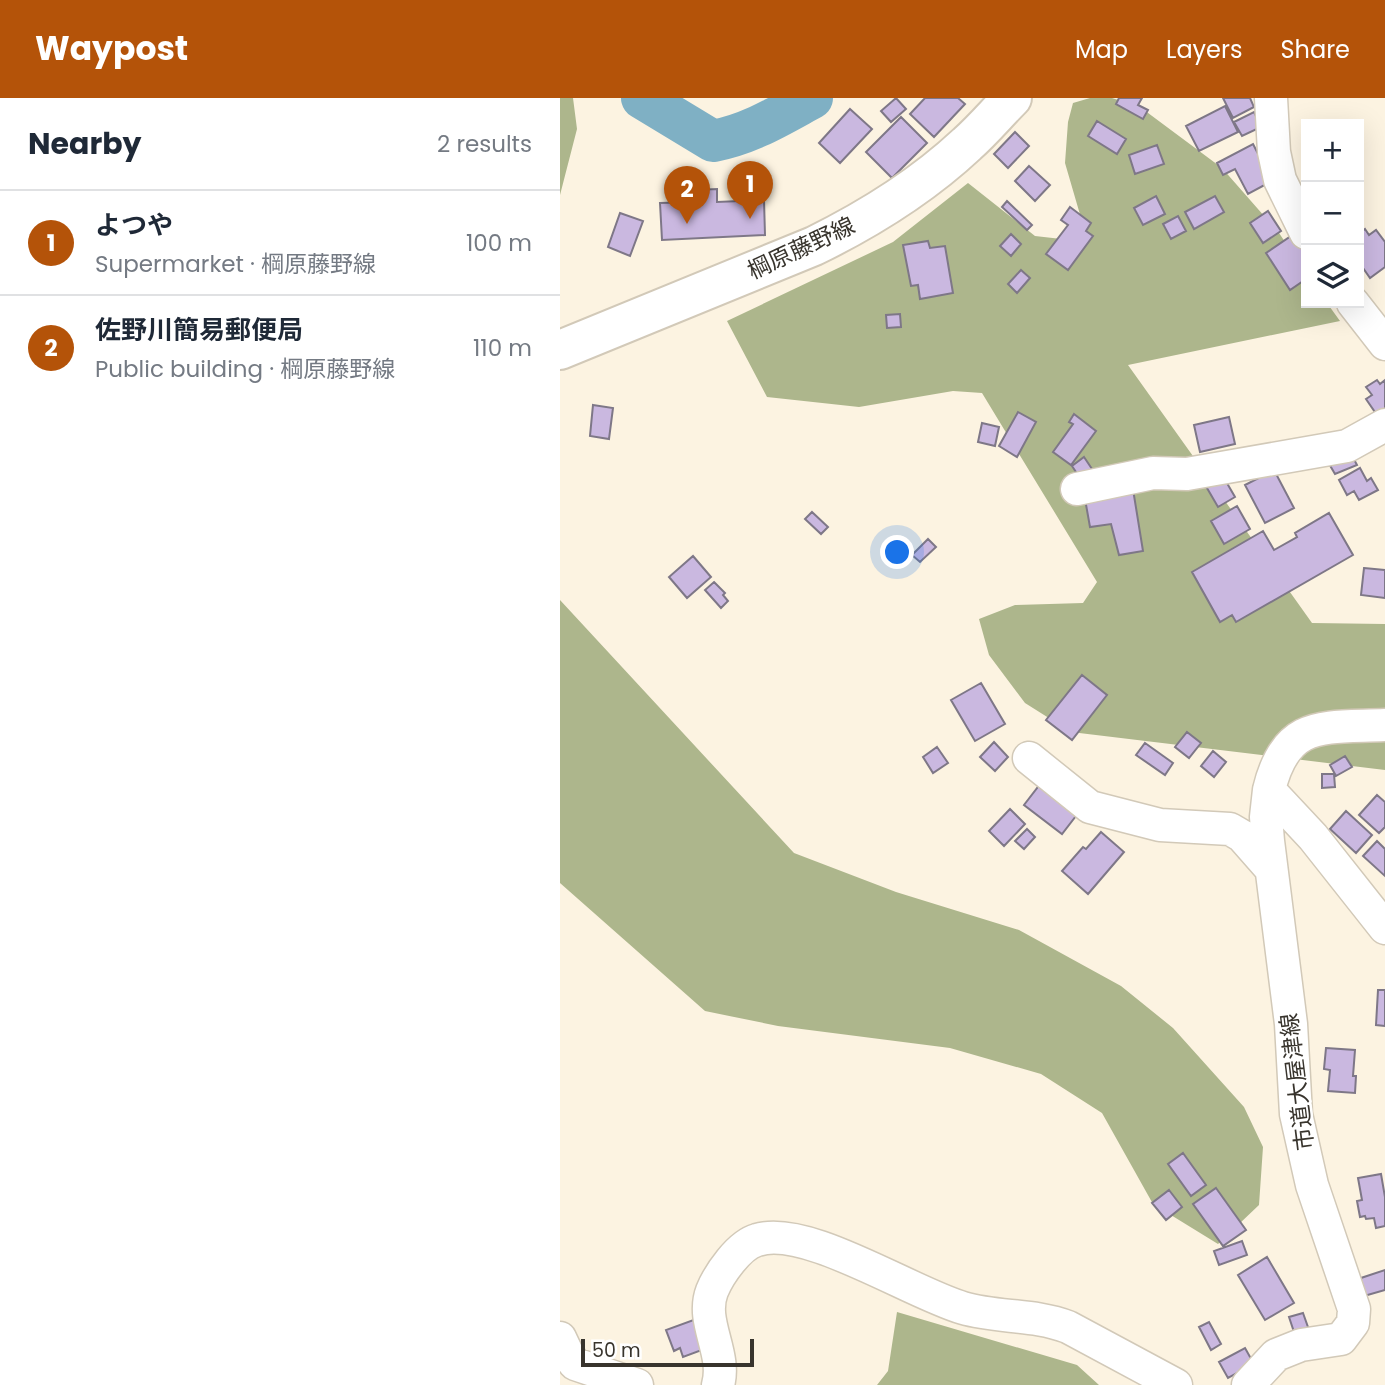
<!DOCTYPE html>
<html lang="en">
<head>
<meta charset="utf-8">
<style>
	body { margin:0; font-family:Poppins,"Noto Sans JP",sans-serif; background:#f6f6f7; color:#1f2937 }
	.controls { position:absolute; right:21px; top:21px; display:grid; overflow:hidden; border-radius:0px; box-shadow:0 7px 28px #0002 }
	.controls button { width:63px; height:63px; display:grid; place-items:center; padding:0; border:0; border-bottom:2px solid #e0e1e3; background:#fff; color:#1f2937; font:35px sans-serif }
	.scale { position:absolute; left:21px; bottom:18px; width:173px; box-sizing:border-box; padding-left:7px; border:4px solid #38342d; border-top:0; font-size:19px; line-height:24px; white-space:nowrap; color:#38342d; -webkit-text-stroke:5px #fff; paint-order:stroke }
	.you { position:absolute; left:338px; top:455px; width:24px; height:24px; margin:-18px; border:5px solid #fff; border-radius:50%; background:#1a73e8; box-shadow:0 0 0 10px #1a73e833 }
	.badge { display:grid; place-items:center; width:46px; height:46px; border-radius:50%; background:#b45309; color:#fff; font-size:23px; font-weight:700 }
	.pin { position:absolute; translate:-50% -58px; filter:drop-shadow(0 2px 4px #0008) }
	.pin::after { content:''; position:absolute; top:37px; width:24px; height:21px; background:inherit; clip-path:polygon(0 0,100% 0,50% 100%) }
	.list { margin:0; padding:0; list-style:none }
	h2 { display:flex; justify-content:space-between; align-items:center; height:91px; margin:0; padding:0 28px; font-size:30px }
	h2 small { font-size:23px; font-weight:400; color:#747a83 }
	.list li { display:grid; grid-template-columns:46px 1fr auto; gap:21px; align-items:center; box-sizing:border-box; height:105px; padding:0 28px; border-top:2px solid #e0e1e3 }
	.list b { display:block; font-size:26px; white-space:nowrap }
	.list p { margin:0; font-size:23px; white-space:nowrap; color:#747a83 }
	.list em { font-size:23px; font-style:normal; color:#747a83 }
	.icon { flex:none; width:38px; height:38px; fill:none; stroke:currentColor; stroke-width:2; stroke-linecap:round; stroke-linejoin:round }
	.map { position:relative; flex:none; width:825px; height:1287px; overflow:hidden }
	header { display:flex; align-items:center; gap:42px; box-sizing:border-box; height:98px; padding:0 35px; background:#b45309; color:#fff }
	header strong { font-size:33px }
	nav { display:flex; gap:38px; margin-inline-start:auto; font-size:24px }
	main { display:flex }
	aside { flex:1; background:#fff }
	.map>svg:first-child { display:block }
</style>
</head>
<body>
<header>
<strong>Waypost</strong>
<nav><a>Map</a><a>Layers</a><a>Share</a></nav>
</header>
<main>
<aside>
<h2>Nearby<small>2 results</small></h2>
<ul class="list">
<li><span class="badge">1</span><div><b>よつや</b><p>Supermarket · 棡原藤野線</p></div><em>100 m</em></li>
<li><span class="badge">2</span><div><b>佐野川簡易郵便局</b><p>Public building · 棡原藤野線</p></div><em>110 m</em></li>
</ul>
</aside>
<div class="map">
<svg width="825" height="1287" viewBox="0 0 825 1287">
	<rect width="100%" height="100%" fill="#fcf3e1"/>
	<path fill="#adb68c" d="M0,0h13l4,31 -17,66z
		M530,0h22l28,9 82,61 57,65 27,40v30h21l13,18 -212,44 184,258 73,1v146l-314,-38 -46,-29 -36,-48 -10,-36 36,-14 68,-2 14,-21 -115,-189 -29,-2 -94,16 -92,-10 -40,-76 166,-79 75,-59 67,53 53,6 -23,-79 3,-41 5,-19z
		M0,502l234,253 102,39 123,38 102,56 52,42 71,79 19,40 -4,58 -41,39 -65,-40 -51,-91 -61,-39 -91,-26 -172,-22 -73,-15 -145,-128z
		M337,1214l180,53 22,20h-222l11,-14z"/>
	<g fill="none" stroke-linecap="round" stroke-linejoin="round">
		<path stroke="#7fb0c4" stroke-width="42" d="M82,0l71,43c37,-7 66,-25 99,-43"/>
	</g>
	<path fill="#cab8e0" stroke="#7e7787" stroke-width="2" d="M336,0l10,11 -15,13 -10,-11z
		M365,0h33l7,6 -31,33 -24,-23z
		M559,0h23l-4,7 10,5 -5,9 -27,-15z
		M663,0h27l4,9 -21,11z
		M665,8l13,26 -39,19 -13,-25z
		M290,11l22,20 -32,34 -21,-20z
		M694,14l7,15 -19,9 -8,-14z
		M341,19l26,26 -35,35 -26,-26z
		M537,23l29,18 -9,15 -29,-18z
		M455,34l14,14 -21,22 -14,-14z
		M693,46l19,37 -24,13 -13,-25 -12,6 -6,-12z
		M597,47l7,19 -29,10 -6,-19z
		M469,68l21,19 -15,16 -20,-20z
		M157,91v13l47,-2 1,35 -103,5 -2,-37 36,-1v-12z
		M596,98l9,18 -22,11 -9,-17z
		M655,98l9,16 -30,17 -9,-17z
		M447,103l25,24 -5,5 -25,-23z
		M510,109l21,16 -5,8 7,5 -25,34 -22,-16 22,-29 -7,-5z
		M708,113l13,20 -18,12 -13,-20z
		M60,115l23,8 -13,35 -22,-9z
		M618,118l8,15 -15,8 -8,-15z
		M805,131l4,6 7,-5 9,12v25l-15,11 -7,-10 -4,2v-36z
		M451,136l10,10 -10,12 -11,-10z
		M734,136l12,20v25l-16,11 -24,-37z
		M368,143l2,7 15,-2 8,47 -33,6 -2,-14 -7,1 -8,-41z
		M461,172l9,8 -13,15 -9,-9z
		M340,216l1,13 -14,1 -1,-13z
		M817,282l3,4 5,-4v29l-8,6 -11,-16 6,-4 -6,-8z
		M33,307l20,3 -4,31 -19,-3z
		M458,314l18,10 -19,35 -18,-11z
		M514,316l22,17 -25,34 -18,-13 20,-28 -4,-2z
		M669,319l6,27 -35,8 -6,-27z
		M422,325l17,4 -4,19 -17,-4z
		M789,352l8,15 -22,9 -7,-12z
		M524,359l8,12 -12,9 -8,-12z
		M800,370l7,13 4,-3 7,12 -19,10 -5,-9 -7,4 -8,-15z
		M714,372l20,38 -29,15 -20,-38z
		M664,380l11,19 -17,10 -11,-19z
		M572,385l11,68 -24,4 -8,-31 -21,3 -5,-28z
		M677,408l13,23 -26,15 -13,-23z
		M252,414l16,15 -7,7 -16,-15z
		M769,415l24,42 -117,67 -4,-7 -12,7 -28,-50 71,-41 11,19 23,-13 -2,-4z
		M368,441l8,8 -16,15 -8,-7z
		M133,458l18,21 -24,21 -18,-21z
		M804,470l21,2v28l-24,-3z
		M154,484l11,11 -2,2 5,6 -7,7 -16,-18z
		M522,577l25,20 -35,45 -26,-20z
		M421,585l24,41 -30,17 -24,-41z
		M627,634l14,11 -12,15 -14,-11z
		M434,644l14,15 -13,14 -15,-14z
		M585,645l28,20 -8,12 -29,-20z
		M377,649l11,16 -15,10 -10,-16z
		M653,653l13,11 -12,15 -13,-11z
		M785,658l7,11 -16,9 -6,-11z
		M762,676h12l1,13 -13,1z
		M481,685l38,29 -17,22 -38,-29z
		M817,697l8,7v25l-6,6 -20,-18z
		M450,711l15,15 -21,22 -15,-15z
		M786,713l26,24 -16,18 -26,-24z
		M467,731l8,8 -11,12 -9,-8z
		M541,734l23,20 -36,42 -26,-23 21,-24 3,2z
		M817,743l8,8v27l-22,-20z
		M818,892h7v36l-9,-1z
		M766,950l29,2 -2,26h3l-1,17 -27,-2 2,-21 -6,-1z
		M623,1055l23,32 -15,11 -23,-32z
		M821,1076l4,23v29l-9,2 -2,-10 -8,1 -1,-3 -5,1 -3,-16 5,-1 -4,-22z
		M656,1090l30,42 -23,16 -30,-42z
		M609,1092l13,17 -16,13 -14,-17z
		M682,1143l5,14 -28,10 -5,-14z
		M707,1159l27,46 -29,17 -27,-45z
		M825,1172v20l-21,6 -6,-17z
		M743,1215l6,17 -14,5 -6,-18z
		M139,1220l11,29 -27,10 -3,-9 -6,3 -8,-21z
		M649,1224l12,22 -10,6 -12,-23z
		M685,1250l9,16 -26,14 -9,-16z"/>
	<g fill="none" stroke-linecap="round" stroke-linejoin="round">
		<defs>
			<path id="minor" d="M711,0l3,54 6,28 26,53
				M793,205l32,41
				M517,391l76,-16 34,1 160,-28 38,-21
				M825,627c-62,3 -99,-6 -116,65l44,47 72,91
				M469,660l61,49 70,18 70,4 12,7 29,33
				M0,1240l8,17 7,9 62,21
				M158,1287c9,-32 -18,-63 -6,-94 7,-17 27,-46 45,-51 49,-16 154,53 206,68 34,10 71,6 105,19l108,58
				M688,1287l28,-30 25,-10 40,-6 12,-16 1,-14 -42,-124 -16,-71 -5,-90 -23,-183 -2,-24 3,-27"/>
			<path id="major" d="M0,252l254,-104c55,-27 107,-59 153,-102 16,-14 30,-31 45,-46"/>
		</defs>
		<use href="#minor" stroke="#d2c9b8" stroke-width="35"/>
		<use href="#major" stroke="#d2c9b8" stroke-width="42"/>
		<use href="#minor" stroke="#fff" stroke-width="32"/>
		<use href="#major" stroke="#fff" stroke-width="38"/>
	</g>
	<g text-anchor="middle" stroke-width="5" stroke-linejoin="round" paint-order="stroke">
		<g font-size="23" fill="#38342d" stroke="#fff">
			<text transform="translate(241 150) rotate(-25)" y="8">棡原藤野線</text>
			<text transform="translate(737 984) rotate(-97)" y="8">市道大屋津線</text>
		</g>
	</g>
</svg>
<div class="controls">
<button>+</button>
<button>−</button>
<button><svg class="icon" aria-label="layers" viewBox="0 0 24 24"><path d="M12 4l9 5-9 5-9-5zM3 14l9 5 9-5"/></svg></button>
</div>
<div class="scale">50 m</div>
<div class="you"></div>
<div class="pin badge" style="left:190px;top:121px">1</div>
<div class="pin badge" style="left:127px;top:126px">2</div>
</div>
</main>
</body>
</html>
